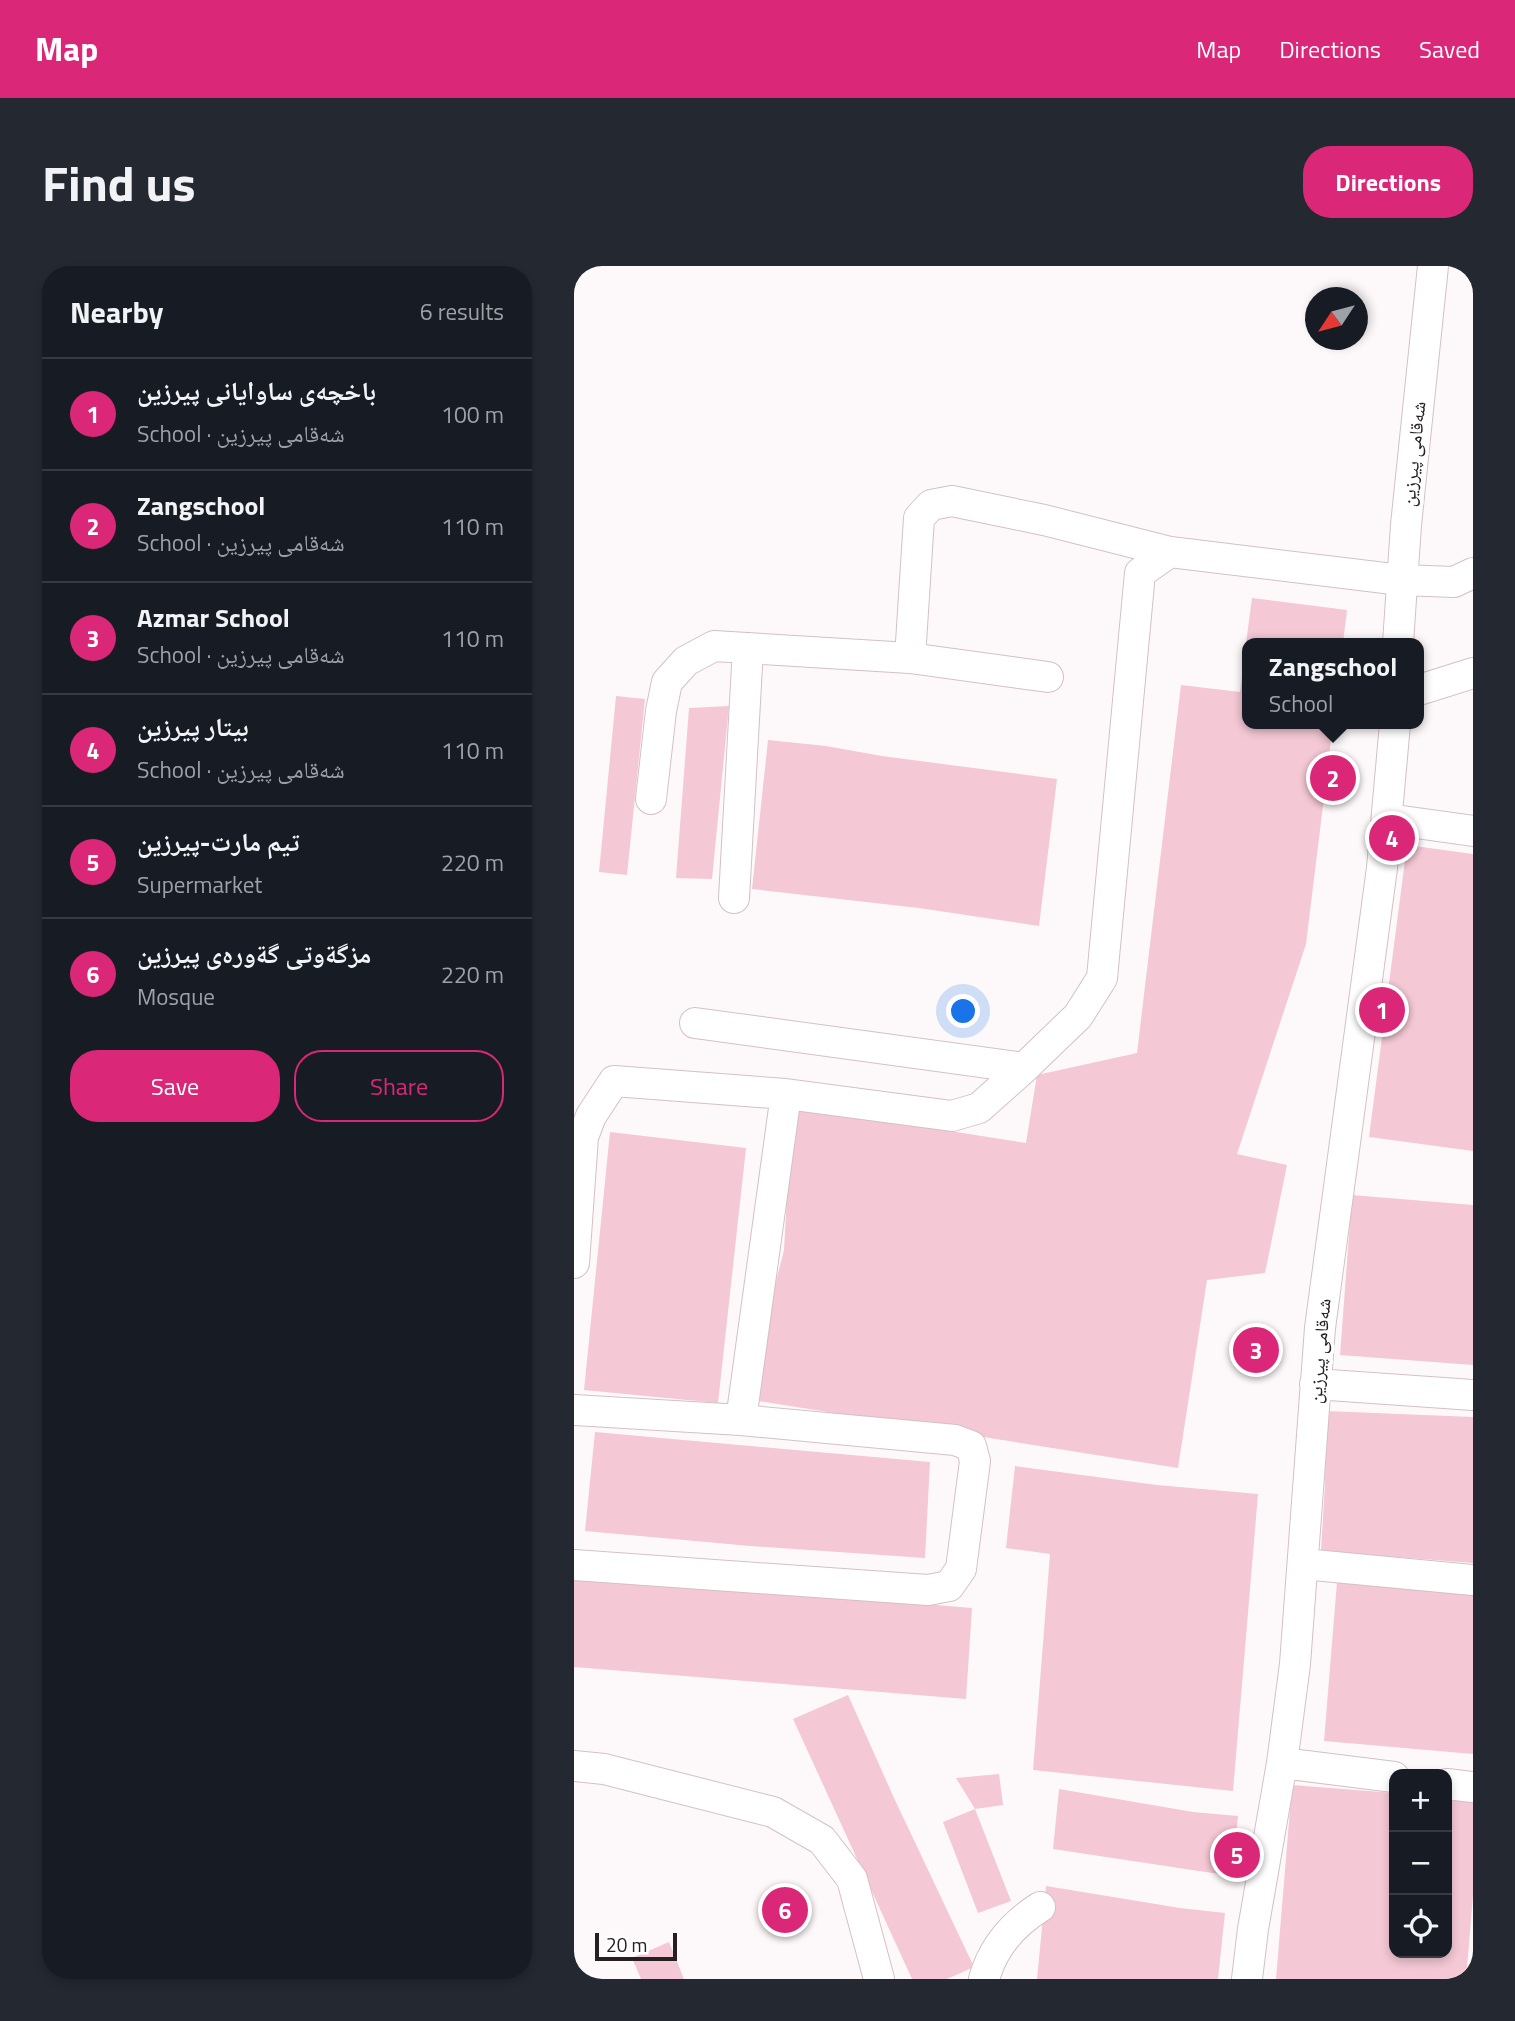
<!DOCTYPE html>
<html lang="en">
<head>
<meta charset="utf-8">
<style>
	body { margin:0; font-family:"Titillium Web","Noto Naskh Arabic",sans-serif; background:#242831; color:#f1f3f6 }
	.controls { position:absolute; right:21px; bottom:21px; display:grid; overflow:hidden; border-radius:14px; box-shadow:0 4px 10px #0003 }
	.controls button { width:63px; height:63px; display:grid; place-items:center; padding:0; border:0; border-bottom:2px solid #363941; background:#171b24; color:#f1f3f6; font:35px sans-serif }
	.compass { position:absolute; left:731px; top:21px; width:63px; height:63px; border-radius:50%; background:#171b24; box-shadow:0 4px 10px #0003; rotate:234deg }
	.scale { position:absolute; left:21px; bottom:18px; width:82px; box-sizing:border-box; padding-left:7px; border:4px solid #272022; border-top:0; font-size:19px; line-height:24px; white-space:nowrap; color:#272022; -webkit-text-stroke:5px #fff; paint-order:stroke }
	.you { position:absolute; left:390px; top:746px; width:24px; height:24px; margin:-18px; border:5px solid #fff; border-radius:50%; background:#1a73e8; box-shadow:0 0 0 10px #1a73e833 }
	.badge { display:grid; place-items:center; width:46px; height:46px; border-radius:50%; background:#db2777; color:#fff; font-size:23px; font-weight:700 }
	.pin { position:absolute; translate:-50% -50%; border:4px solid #fff; box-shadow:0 2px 7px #0006 }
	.popup { position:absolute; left:668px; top:372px; width:182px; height:91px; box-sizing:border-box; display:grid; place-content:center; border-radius:14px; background:#171b24; filter:drop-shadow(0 2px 5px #0005); font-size:23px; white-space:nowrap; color:#9ea1a6 }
	.popup b { font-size:26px; color:#f1f3f6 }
	.popup::after { content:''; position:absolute; left:50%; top:100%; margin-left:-14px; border:14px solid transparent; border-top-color:#171b24 }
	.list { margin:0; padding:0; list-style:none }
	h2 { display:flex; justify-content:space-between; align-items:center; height:91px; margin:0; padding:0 28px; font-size:30px }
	h2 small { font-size:23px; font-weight:400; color:#9ea1a6 }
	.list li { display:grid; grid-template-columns:46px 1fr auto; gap:21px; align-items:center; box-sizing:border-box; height:112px; padding:0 28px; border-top:2px solid #363941 }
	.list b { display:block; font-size:26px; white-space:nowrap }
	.list p { margin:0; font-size:23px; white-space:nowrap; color:#9ea1a6 }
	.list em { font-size:23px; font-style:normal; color:#9ea1a6 }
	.actions { display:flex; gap:14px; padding:21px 28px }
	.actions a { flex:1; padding:16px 0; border:2px solid #db2777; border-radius:28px; text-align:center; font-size:24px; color:#db2777 }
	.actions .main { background:#db2777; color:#fff }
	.icon { flex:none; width:38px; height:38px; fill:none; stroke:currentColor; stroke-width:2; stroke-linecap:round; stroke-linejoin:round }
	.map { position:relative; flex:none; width:899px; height:1713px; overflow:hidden; border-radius:28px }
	header { display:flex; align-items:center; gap:42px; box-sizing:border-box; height:98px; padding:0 35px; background:#db2777; color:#fff }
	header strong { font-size:33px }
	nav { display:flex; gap:38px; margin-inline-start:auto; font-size:24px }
	.intro { display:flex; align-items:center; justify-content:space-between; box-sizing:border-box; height:168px; padding:0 42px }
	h1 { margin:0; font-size:49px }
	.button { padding:18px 32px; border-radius:28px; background:#db2777; color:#fff; font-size:24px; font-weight:700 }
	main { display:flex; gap:42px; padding:0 42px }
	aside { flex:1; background:#171b24; border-radius:28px; box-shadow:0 4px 10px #0003 }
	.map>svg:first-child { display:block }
</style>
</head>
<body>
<header>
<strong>Map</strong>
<nav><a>Map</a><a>Directions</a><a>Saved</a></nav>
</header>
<div class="intro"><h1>Find us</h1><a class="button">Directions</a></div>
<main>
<aside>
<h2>Nearby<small>6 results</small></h2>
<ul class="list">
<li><span class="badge">1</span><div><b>باخچەی ساوایانی پیرزین</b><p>School · شەقامی پیرزین</p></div><em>100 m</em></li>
<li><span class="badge">2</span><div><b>Zangschool</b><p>School · شەقامی پیرزین</p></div><em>110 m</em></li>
<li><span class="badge">3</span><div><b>Azmar School</b><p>School · شەقامی پیرزین</p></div><em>110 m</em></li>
<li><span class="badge">4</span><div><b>بيتار پيرزين</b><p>School · شەقامی پیرزین</p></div><em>110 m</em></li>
<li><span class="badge">5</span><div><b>تیم مارت-پیرزین</b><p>Supermarket</p></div><em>220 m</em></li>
<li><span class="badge">6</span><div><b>مزگةوتی گةورەی پیرزین</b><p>Mosque</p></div><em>220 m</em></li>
</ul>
<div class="actions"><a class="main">Save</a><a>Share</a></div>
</aside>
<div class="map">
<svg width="899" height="1713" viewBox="0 0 899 1713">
	<rect width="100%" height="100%" fill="#fdf9fa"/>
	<path fill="#f4c8d5" d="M678,332l95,12 -4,33h-97z
		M672,381l1,77h86l-27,220 -69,210 50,11 -22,108 -58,7 -29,188 -432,-69 38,-149 8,-144 234,37 11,-68 100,-22 44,-368 59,7z
		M42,430l29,3 -18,176 -28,-3z
		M155,440l-17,173 -36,-1 13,-170z
		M194,474l58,6 56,10 175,23 -18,147 -120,-18 -167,-19z
		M833,579l66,9v297l-104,-14z
		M36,866l136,16 -28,255 -134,-13z
		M778,929l121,10v160l-133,-10z
		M752,1145l147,6v146l-152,-12 4,-67z
		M21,1166l335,30 -5,96 -175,-12 -165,-15z
		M441,1200l142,19 101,9 -25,297 -200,-21 17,-216 -44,-6z
		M0,1309l398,33 -6,91 -392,-32z
		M763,1316l136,11v161l-149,-13z
		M274,1429l46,103 80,169 -27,12h-35l-119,-260z
		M425,1508l4,31 -28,4 -19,-31z
		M718,1519l102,8v160h53v-155l26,2v96l-7,83h-190z
		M485,1523l134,23 45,4 -6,60 -179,-27z
		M401,1543l36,92 -33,12 -35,-91z
		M472,1620l134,22 45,5 -7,66h-181z
		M95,1676l15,37h-43l-9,-21z"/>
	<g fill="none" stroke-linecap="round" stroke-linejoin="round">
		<defs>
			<path id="minor" d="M824,377l8,-118 27,-259
				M336,392l9,-140 12,-13 21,-4 92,19 126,32 231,28 53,2 19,-9
				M845,424l54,-17
				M77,533l10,-88 6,-29 19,-21 28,-15 196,12 138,19
				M814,553l85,12
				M160,632l14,-250
				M121,757l329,45
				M0,997l9,-126 8,-21 23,-35 172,13 166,22 27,-8 45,-40 54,-52 24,-38 38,-405 30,-21
				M741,1118l158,11
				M0,1144l167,10 214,20 16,6 4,15 -14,108 -12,17 -21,4 -354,-25
				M167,1154l45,-326
				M729,1298l170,16
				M708,1497l112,14
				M0,1500l30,3 169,43 49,28 30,39 27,100
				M873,1518l26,3
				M410,1713c9,-32 28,-54 56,-72
				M673,1713l6,-50 29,-166 13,-99 25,-336 62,-460 13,-144"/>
		</defs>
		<use href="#minor" stroke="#d4c0c6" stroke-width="32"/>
		<use href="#minor" stroke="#fff" stroke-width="30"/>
	</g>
	<g text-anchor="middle" stroke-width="7" stroke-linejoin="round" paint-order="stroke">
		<g font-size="19" fill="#272022" stroke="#fff">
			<text transform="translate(839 188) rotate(-84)" y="7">شەقامی پیرزین</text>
			<text transform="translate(745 1085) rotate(-85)" y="7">شەقامی پیرزین</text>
		</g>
	</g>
</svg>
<div class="controls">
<button>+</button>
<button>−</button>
<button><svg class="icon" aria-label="locate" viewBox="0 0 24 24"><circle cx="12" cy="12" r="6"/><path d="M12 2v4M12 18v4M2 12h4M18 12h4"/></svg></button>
</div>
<svg class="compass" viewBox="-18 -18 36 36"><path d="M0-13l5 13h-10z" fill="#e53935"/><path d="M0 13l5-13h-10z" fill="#9ea1a6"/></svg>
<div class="scale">20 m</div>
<div class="you"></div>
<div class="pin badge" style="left:808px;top:744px">1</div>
<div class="pin badge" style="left:759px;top:512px">2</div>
<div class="popup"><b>Zangschool</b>School</div>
<div class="pin badge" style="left:682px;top:1084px">3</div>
<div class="pin badge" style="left:818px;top:572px">4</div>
<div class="pin badge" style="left:663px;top:1589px">5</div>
<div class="pin badge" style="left:211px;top:1644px">6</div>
</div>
</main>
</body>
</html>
